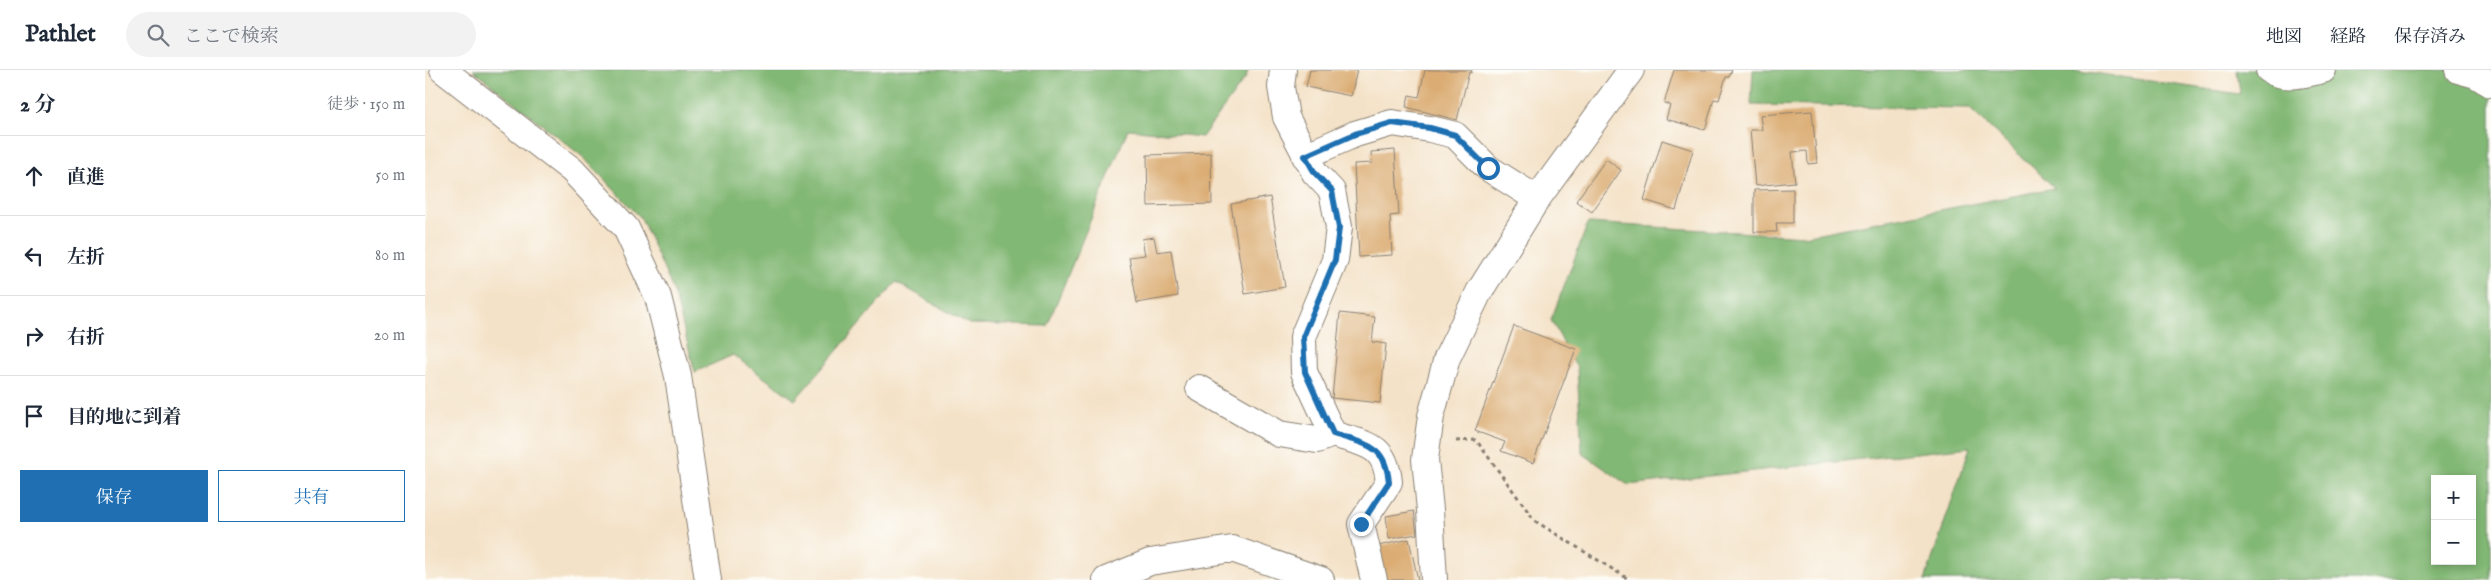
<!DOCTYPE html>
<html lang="ja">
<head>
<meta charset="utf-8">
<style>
	body { margin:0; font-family:"IM FELL English","Noto Serif JP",serif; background:#f2f2f3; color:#1f2937 }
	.controls { position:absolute; right:15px; bottom:15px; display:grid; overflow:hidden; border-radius:0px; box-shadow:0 2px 8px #0003 }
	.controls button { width:45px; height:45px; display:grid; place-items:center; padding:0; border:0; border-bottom:1px solid #e0e1e3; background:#fff; color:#1f2937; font:25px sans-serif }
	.stop { position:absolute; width:15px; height:15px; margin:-11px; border:4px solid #1f6fb2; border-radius:50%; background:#fff }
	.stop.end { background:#1f6fb2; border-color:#fff; box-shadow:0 1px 5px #0008 }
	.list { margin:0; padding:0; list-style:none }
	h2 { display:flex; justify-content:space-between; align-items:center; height:65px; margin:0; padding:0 20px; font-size:21px }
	h2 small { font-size:16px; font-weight:400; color:#747a83 }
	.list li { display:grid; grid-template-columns:32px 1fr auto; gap:15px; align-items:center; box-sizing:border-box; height:80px; padding:0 20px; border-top:1px solid #e0e1e3 }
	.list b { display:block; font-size:19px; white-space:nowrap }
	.list em { font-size:16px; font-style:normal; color:#747a83 }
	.actions { display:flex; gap:10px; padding:15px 20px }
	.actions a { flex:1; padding:11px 0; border:1px solid #1f6fb2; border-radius:0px; text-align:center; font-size:18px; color:#1f6fb2 }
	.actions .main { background:#1f6fb2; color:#fff }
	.icon { flex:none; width:28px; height:28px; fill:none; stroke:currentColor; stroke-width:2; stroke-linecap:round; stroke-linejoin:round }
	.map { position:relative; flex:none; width:2066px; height:510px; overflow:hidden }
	header { display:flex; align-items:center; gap:30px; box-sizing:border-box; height:70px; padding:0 25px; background:#fff; border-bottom:1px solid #e0e1e3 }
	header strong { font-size:24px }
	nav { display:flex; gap:28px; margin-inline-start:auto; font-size:18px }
	.search { width:350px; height:45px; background:#f2f2f3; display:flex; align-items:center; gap:12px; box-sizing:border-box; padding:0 18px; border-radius:28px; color:#747a83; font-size:19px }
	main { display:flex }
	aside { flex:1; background:#fff }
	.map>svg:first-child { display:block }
	.forest { fill:#82b875; stroke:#4f6a48; fill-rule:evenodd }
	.building { fill:#dbad74 }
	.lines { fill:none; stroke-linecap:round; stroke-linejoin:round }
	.street-casing { stroke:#887f72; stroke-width:28 }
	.path { stroke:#887f72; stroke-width:3; stroke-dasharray:4 4; stroke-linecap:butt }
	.street { stroke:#fff; stroke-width:26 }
	.route { stroke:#1f6fb2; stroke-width:6 }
</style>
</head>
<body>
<header>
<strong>Pathlet</strong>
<div class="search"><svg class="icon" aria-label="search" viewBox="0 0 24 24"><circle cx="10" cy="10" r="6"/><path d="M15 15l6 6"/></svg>ここで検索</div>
<nav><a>地図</a><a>経路</a><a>保存済み</a></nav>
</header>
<main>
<aside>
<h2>2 分<small>徒歩 · 150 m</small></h2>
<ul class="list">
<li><svg class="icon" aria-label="ahead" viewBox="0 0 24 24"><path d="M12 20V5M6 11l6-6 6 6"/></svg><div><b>直進</b></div><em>50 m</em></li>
<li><svg class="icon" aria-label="left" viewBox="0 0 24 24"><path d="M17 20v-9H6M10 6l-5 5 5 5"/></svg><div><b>左折</b></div><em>80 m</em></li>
<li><svg class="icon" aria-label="right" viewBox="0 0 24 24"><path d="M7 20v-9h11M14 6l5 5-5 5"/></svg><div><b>右折</b></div><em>20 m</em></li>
<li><svg class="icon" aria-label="arrive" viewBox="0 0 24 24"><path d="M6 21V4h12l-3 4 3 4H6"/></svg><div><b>目的地に到着</b></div></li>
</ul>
<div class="actions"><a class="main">保存</a><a>共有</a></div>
</aside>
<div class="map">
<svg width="2066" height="510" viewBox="0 0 2066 510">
	<rect width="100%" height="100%" fill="#fdfcf7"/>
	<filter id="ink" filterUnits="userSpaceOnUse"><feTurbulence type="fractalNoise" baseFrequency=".02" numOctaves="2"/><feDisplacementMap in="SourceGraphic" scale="10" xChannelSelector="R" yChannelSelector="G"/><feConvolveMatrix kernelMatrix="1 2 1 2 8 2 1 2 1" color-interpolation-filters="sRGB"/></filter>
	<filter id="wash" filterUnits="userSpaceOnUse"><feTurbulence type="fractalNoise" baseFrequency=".0096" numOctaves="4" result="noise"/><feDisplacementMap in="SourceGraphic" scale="20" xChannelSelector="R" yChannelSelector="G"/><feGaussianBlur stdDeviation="1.12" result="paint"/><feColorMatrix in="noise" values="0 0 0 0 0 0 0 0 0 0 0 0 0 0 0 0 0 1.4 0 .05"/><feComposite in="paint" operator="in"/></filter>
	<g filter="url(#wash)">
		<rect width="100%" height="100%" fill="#f4e2c8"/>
		<!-- forest -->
		<path class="forest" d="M48,0H823L821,7L777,67L703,59L622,256L544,254L471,212L370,330L308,285L270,302L249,222L216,148L158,87Z
			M1328,0H1648L1815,24L1812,0H2066V510H1500L1545,377L1203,415L1157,383L1152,298L1126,250L1163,153L1379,166L1630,118L1544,38L1326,35ZM2010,409H2047V491H2010Z"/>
		<g id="blocks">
			<!-- building -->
			<path class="building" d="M885,0H932L926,26L881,17Z
				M1000,0H1047L1046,3L1044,2L1032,50L981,37L984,25L994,27Z
				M1249,0H1307L1304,7H1301L1294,30L1289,29L1280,60L1241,49L1245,35L1239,33Z
				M1387,41L1392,93L1383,94L1382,81L1367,82L1370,112L1330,116L1325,60H1337L1335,45Z
				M1237,70L1268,80L1251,140L1219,130Z
				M970,80L974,145L965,146L967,185L934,187L929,94L947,93L946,82Z
				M786,83L787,134L723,136L722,85Z
				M1181,89L1196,100L1167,142L1151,131Z
				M1368,119V153H1351L1352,162H1329V120Z
				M845,127L860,217L820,224L806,134Z
				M729,167L732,182L746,180L753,226L712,233L704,187L720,185L717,169Z
				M915,243L950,247L947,272L961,274L955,333L907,328Z
				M1089,256L1151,279L1108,393L1076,381L1080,372L1050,361Z
				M989,441L992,464L964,469L961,446Z
				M984,469L993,510H960L953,476Z"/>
		</g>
	</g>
	<g filter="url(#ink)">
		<use href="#blocks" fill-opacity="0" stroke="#887f72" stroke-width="1"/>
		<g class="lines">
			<defs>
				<path id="street" d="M18,0L147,100L201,158L233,227L253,306L283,510
					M858,0L856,17L861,47L890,103L907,121L914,157L910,190L878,267L879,302L908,364
					M1844,0C1857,10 1883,4 1898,0
					M2033,0L2051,5L2066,14
					M880,86L930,64L967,53L1005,59L1030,65L1063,98L1112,129
					M774,318L854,364L892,370L908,364C941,375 960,373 964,412L936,454L949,510
					M681,510L725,492L807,479L896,510
					M1009,510L1005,440L1000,389L1006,346L1022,288L1054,222L1112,129L1206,0"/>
			</defs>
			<!-- street casing -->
			<use href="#street" class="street-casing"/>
			<!-- path -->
			<path class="path" d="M1031,371L1051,370L1110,451L1205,510"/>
			<!-- street -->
			<use href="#street" class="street"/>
		</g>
	</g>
	<g class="lines" filter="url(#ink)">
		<!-- route -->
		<path class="route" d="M936,454L964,412C960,373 941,375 908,364L880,302L878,267L910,190L914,158L907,121L890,103L880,86L930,64L967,53L1005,58L1030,65L1063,98"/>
	</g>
</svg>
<div class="controls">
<button>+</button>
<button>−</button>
</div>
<div class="stop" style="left:1063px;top:98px"></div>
<div class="stop end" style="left:936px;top:454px"></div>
</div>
</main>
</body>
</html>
